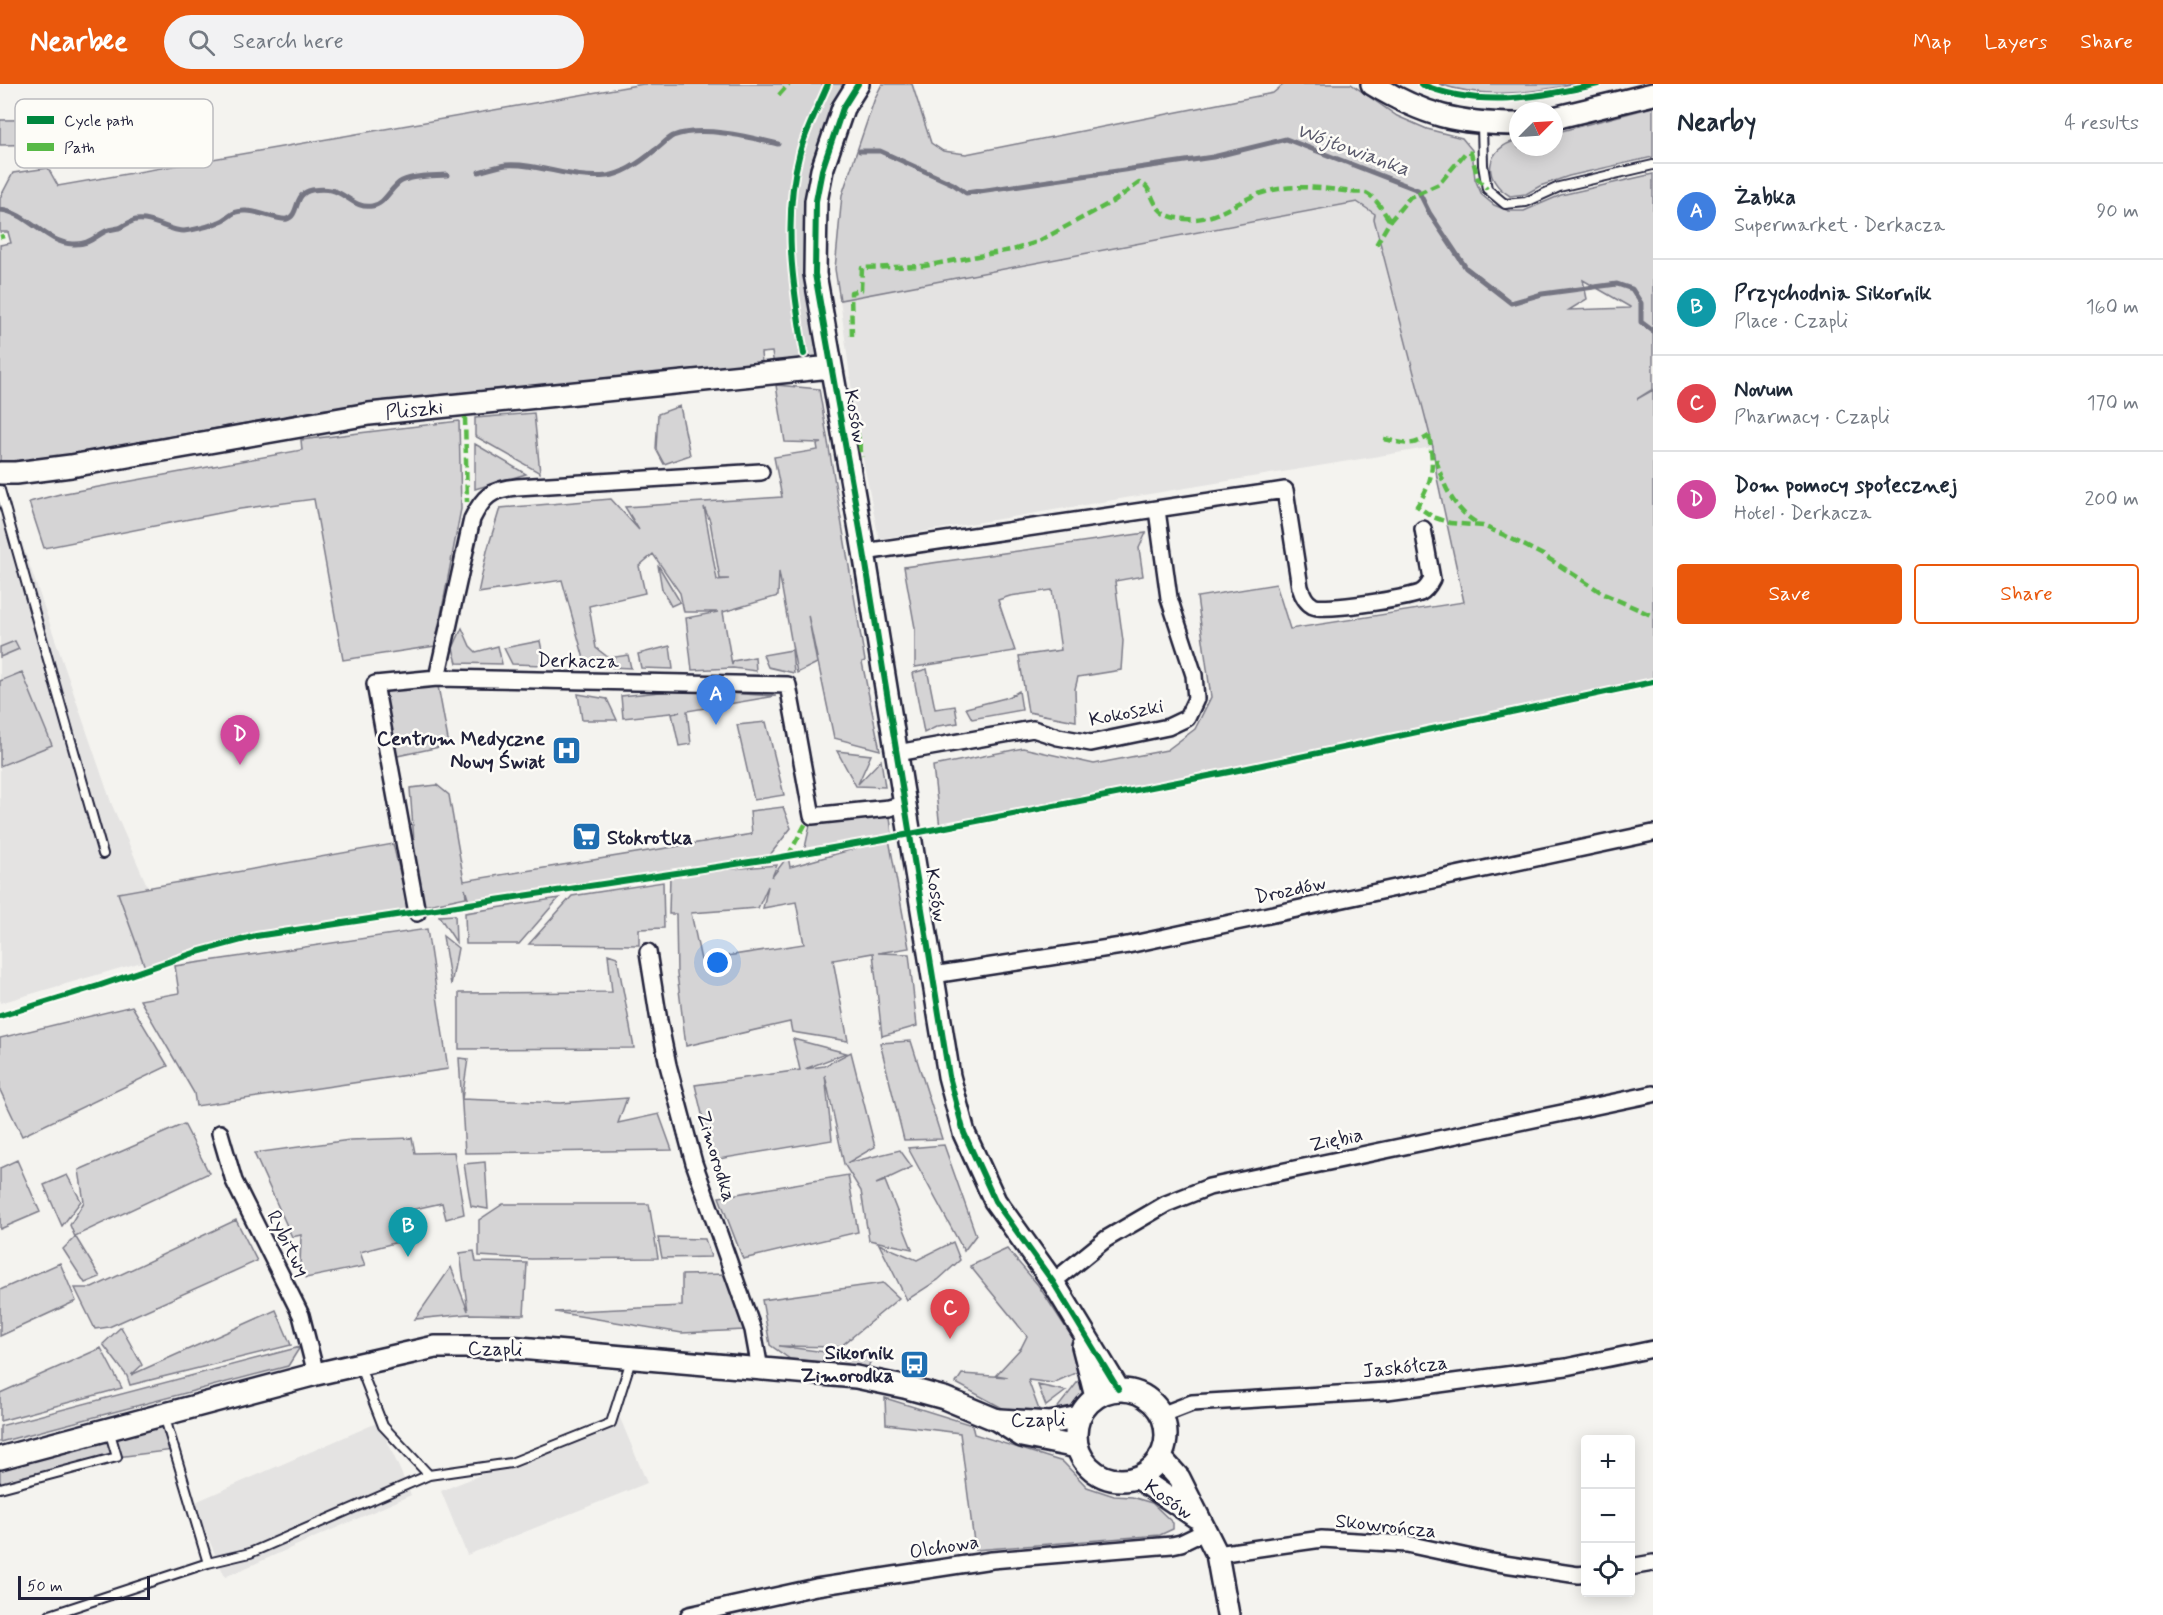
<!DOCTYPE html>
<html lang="en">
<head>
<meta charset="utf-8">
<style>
	body { margin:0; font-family:Mynerve,sans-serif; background:#f2f2f3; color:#1f2937 }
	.controls { position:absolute; right:18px; bottom:18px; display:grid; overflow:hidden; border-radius:6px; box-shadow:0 3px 15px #0003 }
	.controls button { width:54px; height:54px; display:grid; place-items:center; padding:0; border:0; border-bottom:2px solid #e0e1e3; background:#fff; color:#1f2937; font:30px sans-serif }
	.compass { position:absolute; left:1509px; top:18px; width:54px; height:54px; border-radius:50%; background:#fff; box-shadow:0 3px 15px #0003; rotate:66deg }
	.scale { position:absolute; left:18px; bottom:15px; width:132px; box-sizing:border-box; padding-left:6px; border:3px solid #22223b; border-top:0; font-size:16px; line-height:21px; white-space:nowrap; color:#22223b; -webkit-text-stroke:4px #fdfcf7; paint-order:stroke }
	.you { position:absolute; left:718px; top:879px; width:21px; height:21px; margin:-15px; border:4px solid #fff; border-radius:50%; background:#1a73e8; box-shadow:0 0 0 9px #1a73e833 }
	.badge { display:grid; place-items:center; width:39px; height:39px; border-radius:50%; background:#ea580c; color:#fff; font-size:20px; font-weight:700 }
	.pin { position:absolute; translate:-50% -50px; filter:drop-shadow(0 2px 3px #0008) }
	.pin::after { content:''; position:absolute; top:32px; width:21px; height:18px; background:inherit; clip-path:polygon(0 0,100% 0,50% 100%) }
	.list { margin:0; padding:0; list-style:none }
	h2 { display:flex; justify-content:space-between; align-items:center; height:78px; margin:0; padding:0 24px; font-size:26px }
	h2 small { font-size:20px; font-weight:400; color:#747a83 }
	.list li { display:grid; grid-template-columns:39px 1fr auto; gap:18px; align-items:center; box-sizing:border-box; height:96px; padding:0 24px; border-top:2px solid #e0e1e3 }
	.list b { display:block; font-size:22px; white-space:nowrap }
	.list p { margin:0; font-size:20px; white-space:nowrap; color:#747a83 }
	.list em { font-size:20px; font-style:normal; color:#747a83 }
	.actions { display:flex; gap:12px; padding:18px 24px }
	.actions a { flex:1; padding:14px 0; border:2px solid #ea580c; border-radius:6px; text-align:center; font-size:21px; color:#ea580c }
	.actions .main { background:#ea580c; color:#fff }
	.icon { flex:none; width:33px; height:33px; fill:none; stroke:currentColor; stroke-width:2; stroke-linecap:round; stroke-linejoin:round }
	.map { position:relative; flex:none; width:1653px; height:1531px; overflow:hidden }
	header { display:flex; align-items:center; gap:36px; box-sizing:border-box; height:84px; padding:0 30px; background:#ea580c; color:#fff }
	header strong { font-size:28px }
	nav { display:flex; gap:33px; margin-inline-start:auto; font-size:21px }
	.search { width:420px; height:54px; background:#f2f2f3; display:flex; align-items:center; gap:15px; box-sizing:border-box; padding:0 21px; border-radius:33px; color:#747a83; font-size:22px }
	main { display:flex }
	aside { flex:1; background:#fff }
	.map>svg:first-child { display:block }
	.built { fill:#e4e3e2 }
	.green { fill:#d5d4d5; stroke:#7c7b88; stroke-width:1.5; fill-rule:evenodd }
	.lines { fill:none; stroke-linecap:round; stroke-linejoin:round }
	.stream { stroke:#757582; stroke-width:5 }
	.lane-casing { stroke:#22223b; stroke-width:12 }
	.street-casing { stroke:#22223b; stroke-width:20 }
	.secondary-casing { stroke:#22223b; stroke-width:26 }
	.lane { stroke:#fdfcf7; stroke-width:8 }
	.street { stroke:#fdfcf7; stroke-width:15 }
	.secondary { stroke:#fdfcf7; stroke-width:21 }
	.quiet { stroke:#58b947; stroke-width:4.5; stroke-dasharray:9 4.5; stroke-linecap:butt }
	.cycleway-casing { stroke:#fdfcf7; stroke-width:10 }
	.cycleway { stroke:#00873e; stroke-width:6 }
	.labels { text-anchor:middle; stroke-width:5; stroke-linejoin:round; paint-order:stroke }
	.street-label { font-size:20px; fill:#22223b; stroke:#fdfcf7 }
	.poi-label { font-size:20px; font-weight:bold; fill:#22223b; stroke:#fdfcf7; text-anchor:end }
	.water-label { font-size:21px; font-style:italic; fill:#59596b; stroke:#fdfcf7 }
	.key { fill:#fdfcf7; stroke:#bbbbbf; stroke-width:1.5 }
	.key-label { font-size:16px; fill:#22223b }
</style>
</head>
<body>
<header>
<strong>Nearbee</strong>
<div class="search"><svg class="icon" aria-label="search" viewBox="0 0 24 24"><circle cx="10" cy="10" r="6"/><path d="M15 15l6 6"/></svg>Search here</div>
<nav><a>Map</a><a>Layers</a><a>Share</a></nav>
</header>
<main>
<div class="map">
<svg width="1653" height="1531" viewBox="0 0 1653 1531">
	<rect width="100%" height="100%" fill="#f4f3ef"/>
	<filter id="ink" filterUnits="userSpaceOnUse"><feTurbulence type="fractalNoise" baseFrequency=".0167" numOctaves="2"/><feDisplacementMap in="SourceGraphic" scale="12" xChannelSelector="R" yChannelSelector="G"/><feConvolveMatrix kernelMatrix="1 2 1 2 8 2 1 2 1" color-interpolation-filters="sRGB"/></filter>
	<g filter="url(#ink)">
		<!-- built -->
		<path class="built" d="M1358,118L1376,130L1374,135L1390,201L1433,363L879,455L857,346L840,216Z
			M0,421H9L112,721L176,868L0,919Z
			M620,1334L647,1399L467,1471L441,1407Z
			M379,1338L411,1411L225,1493L193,1419Z"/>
		<!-- green -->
		<path class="green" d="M643,0H858L816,117L831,283L775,289L772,268L761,269L762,279L419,313L320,326L33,377L0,378V161L11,159L8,148H0V114L13,89L48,84L58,102Z
			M882,0H912L931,59L943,67L966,70L1273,9L1284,0H1351L1397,32L1427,45L1462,54L1472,66L1475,95L1482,111L1494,121L1509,127H1524L1561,111L1653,90V305L1637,315L1653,306V598L1229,688L940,744L933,682L1023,664L1094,680L1167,666L1195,645L1211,613L1197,513L1276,500L1290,545L1464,518L1437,394L1433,363L1374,135L1375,130L1357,118L840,216L835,185L842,111L875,14ZM1583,196L1630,223V224L1569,226L1587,215Z
			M1439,0H1575C1530,9 1483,15 1439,0Z
			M1653,23V73L1569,92L1540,102L1526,110L1510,112C1481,95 1485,64 1518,56V63H1554V49Z
			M115,35L124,38L129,47L126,55L119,59L0,61V36Z
			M776,301L819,305L865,577L862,578L880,666L834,654L808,531L817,579L797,589L779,488L778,512L723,528L732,581L733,577L755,573L756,587L733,584L692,586L686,534L718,528H684L680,509L653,470L639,482L645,509L589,522L596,564L609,574L628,571L631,584L588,582L592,578L586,582L562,496L478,509L487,467L500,424L611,415L639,446L625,423L782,413L774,373L818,366L817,360L822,359L785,358ZM704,423L710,437L720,495H729L717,496Z
			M680,322L690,371L664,380L656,365L658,330Z
			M534,329L540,389L475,352V334Z
			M459,337L461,425L435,562L343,576L314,415L240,425L44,464L29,418L60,410L302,366L301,356Z
			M475,360L526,390L475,405Z
			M1146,449L1139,464L1143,492L1115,497L1123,557L1121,586L1078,593L1075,605L1076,637L1028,628L1019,572L1061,566L1052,506L1010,512L998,516L1015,567L915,583V544L904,483Z
			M658,481L680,518L671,522L662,505Z
			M462,544L470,562L476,568L498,562L502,580L457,579L453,564Z
			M15,557L19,565L0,573V563Z
			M540,557L545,581L512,580L504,564Z
			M670,562L673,585L641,584L638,570Z
			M792,566L794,589L768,583L763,571Z
			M927,585L935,625L955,622L958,639L938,642L924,649L913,589Z
			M22,588L52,661L0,682V597Z
			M383,599L438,602L449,661L388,674Z
			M680,606L776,612L687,627L691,660L679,662L672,630L680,628L623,634L621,612Z
			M1019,607L1022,626L972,635L966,624L1009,613Z
			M578,610L607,615L617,636H582Z
			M766,638L784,711L754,716L737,641Z
			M837,667L871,671L858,700L881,676L885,703L856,702Z
			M437,701L449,711L464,797L752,750L750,727L783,723L791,744L766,776L687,789L777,781L772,793L788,772L790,783L889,755L909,864L878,869L909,870L917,942L882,952L873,869L833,876L848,957L792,948L790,938L686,962L677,890L676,830H669L670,791L470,821L465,805L466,813L419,823L410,704ZM768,802L763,824L796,818L804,860L701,876L691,829L758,824Z
			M889,724L892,751L804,768L812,732Z
			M393,760L410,830L254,853L219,861L146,886L118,809Z
			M663,798L664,844L639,845V861L529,860L572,812Z
			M559,814L519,860H466L465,829Z
			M455,831L456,858L439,832Z
			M427,845L448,985L196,1022L194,1009L140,916L179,909L175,882Z
			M443,852L458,864L451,901Z
			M608,870L617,873L634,964L459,965V909L612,908Z
			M132,922L168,982L22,1052L0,1006V954Z
			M793,955L846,969L805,985L824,982L851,968L875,1063L847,1079L900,1066L912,1083L876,1100L885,1097L912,1165L869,1156L861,1107L844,1080L825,991L832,1056L713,1076L695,1001L800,986Z
			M911,957L942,1055L904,1056L880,959Z
			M459,974L468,975L462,1015L560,1019L627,1014L618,1039L659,1030L672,1066L465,1069Z
			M184,1040L209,1089L75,1152L100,1193L85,1199L63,1165L75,1153L70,1141L84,1118L79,1086Z
			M412,1054L415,1069L454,1068L464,1130L446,1135L442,1119L401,1128L413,1154L360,1168L365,1182L306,1194L300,1183L301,1151L292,1153L254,1069L350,1056Z
			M944,1061L976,1151L964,1167L908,1064Z
			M17,1076L40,1128L0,1145V1084Z
			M485,1078L488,1125L471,1122L464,1080Z
			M67,1091L81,1117L62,1142L44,1101Z
			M848,1091L858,1148L743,1175L719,1113Z
			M503,1120H649L658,1174L531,1175L479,1172V1136Z
			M236,1136L257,1177L109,1243L95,1245L75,1204H92Z
			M658,1154L705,1155L711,1173L662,1174Z
			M953,1158L960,1176L938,1196L907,1216L879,1160L917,1176Z
			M1007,1165L1038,1201L1072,1253L1082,1286L1053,1299L1028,1296L1042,1334L1006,1326L956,1299L962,1290L1008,1293L996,1291L1021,1264L1027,1252L970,1182Z
			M474,1167L476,1178L527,1179L524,1231L468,1230L415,1235L451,1183L468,1227L460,1169Z
			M60,1179L76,1217L0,1252V1206Z
			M727,1190L744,1246L682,1249L555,1228L682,1222V1191Z
			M883,1199L899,1214L840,1263L779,1262L872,1274L868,1283L790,1275L770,1261L762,1216Z
			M276,1226L291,1261L130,1301L127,1292L103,1260L121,1243L142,1281L131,1291Z
			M300,1263L288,1282L0,1358V1342Z
			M101,1264L122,1304L0,1337V1309Z
			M1083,1291L1085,1305L1080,1319L1058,1332L1055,1327Z
			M1038,1301L1066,1307L1046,1322Z
			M885,1314L972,1341L974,1350L1063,1378L1087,1403L1114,1412L1132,1413L1152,1419L1173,1439V1445L1160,1451L975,1466L960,1349L886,1340Z
			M160,1339L174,1366L117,1373L0,1404V1373L109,1345Z"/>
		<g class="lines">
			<!-- stream -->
			<path class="stream" d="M860,67H880L953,100L966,109L1213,73L1286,55L1418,106L1430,130L1466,184L1511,219L1542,210L1617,200L1632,205L1641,219V238L1653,247
				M479,88C487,86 497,82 506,81C540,79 571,96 607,92C624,90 642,77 655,66C661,62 667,55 673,52C702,41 749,53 778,60
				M0,126C28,128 45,159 73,160C89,161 94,153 106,147C110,145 114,145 119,144C124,142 130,137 136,136C154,134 168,147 184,147C194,146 210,142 219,138C231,134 230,126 247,127C258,127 280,137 287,135C300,131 293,109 312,106C320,105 332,105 339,109C351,115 358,124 372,122C386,120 390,103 402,97C415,91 433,92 447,91"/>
			<defs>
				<path id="lane" d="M1482,41L1483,81L1487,105L1505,120L1526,118L1559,103L1653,81
					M0,406L103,770
					M360,1283L383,1342L429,1391
					M164,1331L208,1479
					M0,1404L117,1373L109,1346
					M50,1531L208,1479L250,1469L429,1391L511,1379L611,1339L631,1276"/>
				<path id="street" d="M864,468L1285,406L1300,503C1302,510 1305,518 1313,522C1324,528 1406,514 1420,509C1426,506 1429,501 1432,495L1423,445
					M437,594L472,435C483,413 491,405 517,403L761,388
					M897,669L1033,645L1058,653L1091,659L1168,643L1187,634L1196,615L1194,591L1169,514L1157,426
					M417,829L375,600L437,594L788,601L812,732L889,724L904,720
					M648,868L659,937L668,981L694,1079L753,1246L760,1285
					M933,891L1128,861L1653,749
					M220,1049L234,1097L301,1231L316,1290
					M1053,1198L1106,1155L1166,1120L1209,1103L1653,1010
					M1161,1331L1192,1319L1387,1307L1566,1283L1653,1265
					M1217,1470L1322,1455L1407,1460L1491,1478L1578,1491L1586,1490
					M1630,1483L1653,1479
					M689,1531L816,1503L992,1476L1172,1461L1181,1459L1206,1447"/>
				<path id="secondary" d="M858,0L843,24L822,86L816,117L815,190L864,468L949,992L964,1049L995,1117L1053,1198L1118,1305
					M1372,0C1423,31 1458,40 1518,40
					M1554,34L1653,10
					M0,389H16L71,382L369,330L831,283
					M1083,1262L1096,1313
					M1076 1351a45 45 0 1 1 90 0a45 45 0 1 1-90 0Z
					M1000,1336L1050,1339L1079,1333
					M1160,1373L1179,1394L1217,1470L1228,1531
					M0,1374L316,1290L435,1263H508L856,1293L904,1303L944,1314L997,1336L1022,1352L1077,1363
					M1137,1393L1196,1433"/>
			</defs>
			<!-- lane casing -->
			<use href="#lane" class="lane-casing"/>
			<!-- street casing -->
			<use href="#street" class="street-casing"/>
			<!-- secondary casing -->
			<use href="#secondary" class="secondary-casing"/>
			<!-- lane -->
			<use href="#lane" class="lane"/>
			<!-- street -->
			<use href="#street" class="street"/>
			<!-- secondary -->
			<use href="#secondary" class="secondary"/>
			<!-- quiet -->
			<path class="quiet" d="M779,11L789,0
				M0,153L4,152
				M1376,161L1390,137L1410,113L1439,100L1466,68L1471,69L1478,95L1487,105
				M852,252L851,208L861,206L862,184L924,182L1016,165L1037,158L1114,117L1139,99C1158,102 1145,133 1185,135C1220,137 1232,118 1262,109C1292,99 1322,104 1352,108C1356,109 1362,108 1366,109C1377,114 1383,128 1390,137
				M465,333L467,418
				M857,346L862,373
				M1429,352C1434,382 1434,396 1417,422L1433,433L1450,439L1483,442L1504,451L1543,471L1604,510L1653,532
				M1384,355C1404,359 1409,364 1429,352
				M1436,375C1443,401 1454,427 1479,440
				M788,772L806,739"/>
			<defs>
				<path id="cycleway" d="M858,0L843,24L822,86L816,117L815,190L864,468L949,992L964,1049L995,1117L1053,1198L1118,1305
					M1421,0C1477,25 1541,13 1598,0
					M804,270C793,203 782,135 800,68C806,45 819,22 828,0
					M0,932L98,902L197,868L256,852L776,774L884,755L1229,688L1653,598"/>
			</defs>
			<!-- cycleway casing -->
			<use href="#cycleway" class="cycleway-casing"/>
			<!-- cycleway -->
			<use href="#cycleway" class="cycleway"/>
		</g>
	</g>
	<!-- icons -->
	<defs>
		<symbol id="hospital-square" viewBox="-11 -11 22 22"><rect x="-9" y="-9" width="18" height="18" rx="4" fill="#1f6fb2" stroke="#fdfcf7"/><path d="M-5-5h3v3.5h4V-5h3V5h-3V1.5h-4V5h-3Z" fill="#fff"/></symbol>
		<symbol id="supermarket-square" viewBox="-11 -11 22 22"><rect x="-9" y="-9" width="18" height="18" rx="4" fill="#1f6fb2" stroke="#fdfcf7"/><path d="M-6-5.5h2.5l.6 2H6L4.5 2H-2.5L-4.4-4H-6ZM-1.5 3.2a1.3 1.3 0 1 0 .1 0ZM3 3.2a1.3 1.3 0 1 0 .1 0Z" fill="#fff"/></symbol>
		<symbol id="bus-square" viewBox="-11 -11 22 22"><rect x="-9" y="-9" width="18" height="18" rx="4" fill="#1f6fb2" stroke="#fdfcf7"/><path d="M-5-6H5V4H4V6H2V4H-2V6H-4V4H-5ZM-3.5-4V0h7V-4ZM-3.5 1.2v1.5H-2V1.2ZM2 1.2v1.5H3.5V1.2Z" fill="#fff"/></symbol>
	</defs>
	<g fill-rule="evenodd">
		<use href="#hospital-square" x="550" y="650" width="33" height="33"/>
		<use href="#supermarket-square" x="570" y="736" width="33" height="33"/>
		<use href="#bus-square" x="898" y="1264" width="33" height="33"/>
	</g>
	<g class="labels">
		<!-- street labels -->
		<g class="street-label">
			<text transform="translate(414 325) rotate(-6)" y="7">Pliszki</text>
			<text transform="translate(856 332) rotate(80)" y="7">Kosów</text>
			<text transform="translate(578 576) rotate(1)" y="7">Derkacza</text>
			<text transform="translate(1126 628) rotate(-11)" y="7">Kokoszki</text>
			<text transform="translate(1290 805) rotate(-12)" y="7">Drozdów</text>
			<text transform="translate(937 811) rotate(81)" y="7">Kosów</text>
			<text transform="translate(1336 1055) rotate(-12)" y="7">Ziębia</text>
			<text transform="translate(717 1072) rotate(73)" y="7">Zimorodka</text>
			<text transform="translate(289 1159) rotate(63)" y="7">Rybitwy</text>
			<text transform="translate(495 1264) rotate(1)" y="7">Czapli</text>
			<text transform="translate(1405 1282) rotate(-6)" y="7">Jaskółcza</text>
			<text transform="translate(1038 1335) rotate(-1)" y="7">Czapli</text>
			<text transform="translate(1169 1415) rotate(35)" y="7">Kosów</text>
			<text transform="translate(1386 1441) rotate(6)" y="7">Skowrończa</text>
			<text transform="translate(944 1462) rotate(-9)" y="7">Olchowa</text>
		</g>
		<!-- poi labels -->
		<g class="poi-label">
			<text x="545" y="661">Centrum Medyczne<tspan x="545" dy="23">Nowy Świat</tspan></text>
			<text x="607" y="760" text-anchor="start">Stokrotka</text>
			<text x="894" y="1275">Sikornik<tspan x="894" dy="23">Zimorodka</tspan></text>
		</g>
		<!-- water labels -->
		<g class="water-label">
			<text transform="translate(1353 65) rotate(20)" y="7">Wójtowianka</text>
		</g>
	</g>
	<!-- legend -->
	<rect x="15" y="15" width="198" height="69" rx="9" class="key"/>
	<rect x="27" y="32" width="27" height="8" fill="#00873e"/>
	<rect x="27" y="59" width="27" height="8" fill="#58b947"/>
	<g class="key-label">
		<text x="64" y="42">Cycle path</text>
		<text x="64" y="69">Path</text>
	</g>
</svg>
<div class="controls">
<button>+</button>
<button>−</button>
<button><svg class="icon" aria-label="locate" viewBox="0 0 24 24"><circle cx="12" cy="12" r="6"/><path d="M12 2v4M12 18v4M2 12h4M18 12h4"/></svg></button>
</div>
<svg class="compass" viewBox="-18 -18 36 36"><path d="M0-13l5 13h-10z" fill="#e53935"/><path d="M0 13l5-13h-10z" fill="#747a83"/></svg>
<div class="scale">50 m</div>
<div class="you"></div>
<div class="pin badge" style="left:716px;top:641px;background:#3f7fe0">A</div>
<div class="pin badge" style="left:408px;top:1173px;background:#0f9aa8">B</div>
<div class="pin badge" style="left:950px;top:1255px;background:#e0444e">C</div>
<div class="pin badge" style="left:240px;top:681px;background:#d1479c">D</div>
</div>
<aside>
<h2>Nearby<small>4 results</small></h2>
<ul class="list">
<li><span class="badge" style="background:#3f7fe0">A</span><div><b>Żabka</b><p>Supermarket · Derkacza</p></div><em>90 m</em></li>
<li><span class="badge" style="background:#0f9aa8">B</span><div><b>Przychodnia Sikornik</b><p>Place · Czapli</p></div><em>160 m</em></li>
<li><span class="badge" style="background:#e0444e">C</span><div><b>Novum</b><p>Pharmacy · Czapli</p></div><em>170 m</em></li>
<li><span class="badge" style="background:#d1479c">D</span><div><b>Dom pomocy społecznej</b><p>Hotel · Derkacza</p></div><em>200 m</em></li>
</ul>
<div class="actions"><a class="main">Save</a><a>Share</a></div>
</aside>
</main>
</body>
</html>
